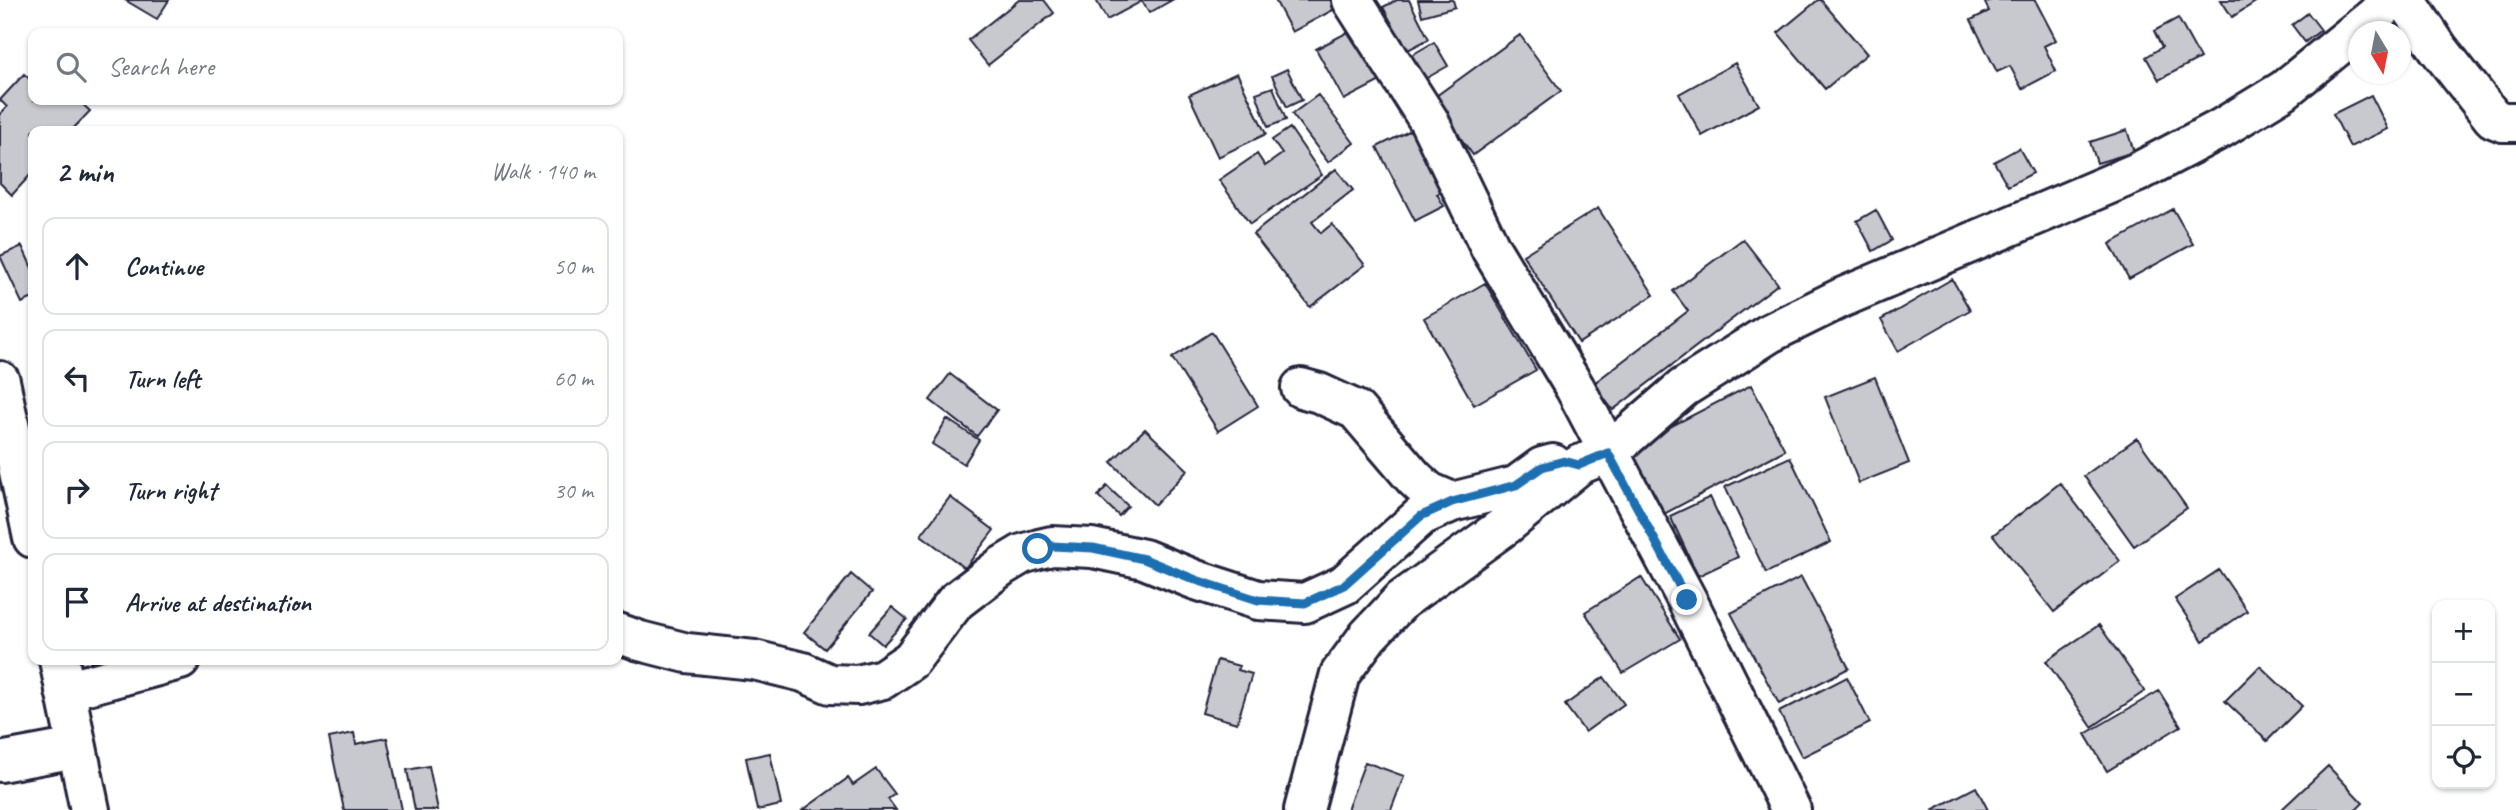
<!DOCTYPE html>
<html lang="en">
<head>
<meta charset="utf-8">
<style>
	body { margin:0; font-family:Caveat,sans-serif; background:#f2f2f3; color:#1f2937 }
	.controls { position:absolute; right:21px; bottom:21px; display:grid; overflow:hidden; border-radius:14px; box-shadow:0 2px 5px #0004 }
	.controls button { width:63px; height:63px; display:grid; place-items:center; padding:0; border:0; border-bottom:2px solid #e0e1e3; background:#fff; color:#1f2937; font:35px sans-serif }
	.compass { position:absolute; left:2348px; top:21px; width:63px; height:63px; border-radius:50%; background:#fff; box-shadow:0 2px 5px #0004; rotate:170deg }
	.stop { position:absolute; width:21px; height:21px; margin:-16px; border:5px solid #1f6fb2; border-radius:50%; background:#fff }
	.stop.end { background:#1f6fb2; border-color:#fff; box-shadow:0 2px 7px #0008 }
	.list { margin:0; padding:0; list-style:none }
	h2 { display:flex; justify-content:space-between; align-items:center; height:91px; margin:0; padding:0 28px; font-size:30px }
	h2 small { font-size:23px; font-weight:400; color:#747a83 }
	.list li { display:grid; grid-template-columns:46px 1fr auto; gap:21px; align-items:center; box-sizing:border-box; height:98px; margin:0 14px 14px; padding:0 14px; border:2px solid #e0e1e3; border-radius:14px }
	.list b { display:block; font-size:26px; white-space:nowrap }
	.list em { font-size:23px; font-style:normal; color:#747a83 }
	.icon { flex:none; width:38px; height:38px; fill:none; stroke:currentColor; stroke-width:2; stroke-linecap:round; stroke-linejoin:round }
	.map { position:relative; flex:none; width:2516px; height:810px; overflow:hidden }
	.search { position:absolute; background:#fff; box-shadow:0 2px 5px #0004; left:28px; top:28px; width:595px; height:77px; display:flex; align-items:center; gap:18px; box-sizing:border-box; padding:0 24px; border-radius:14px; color:#747a83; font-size:26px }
	.panel { position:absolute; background:#fff; box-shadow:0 2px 5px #0004; left:28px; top:126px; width:595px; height:539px; border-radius:14px }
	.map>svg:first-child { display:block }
	.building { fill:#c8c8cf; stroke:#22223b; stroke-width:2 }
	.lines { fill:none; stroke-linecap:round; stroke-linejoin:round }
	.minor-casing { stroke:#22223b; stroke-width:44 }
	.minor { stroke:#fff; stroke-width:38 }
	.route { stroke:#1f6fb2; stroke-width:9 }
</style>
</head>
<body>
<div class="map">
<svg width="2516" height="810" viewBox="0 0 2516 810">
	<rect width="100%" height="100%" fill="#fff"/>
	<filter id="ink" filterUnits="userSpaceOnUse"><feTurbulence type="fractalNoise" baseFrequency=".0143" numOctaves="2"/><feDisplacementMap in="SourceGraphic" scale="14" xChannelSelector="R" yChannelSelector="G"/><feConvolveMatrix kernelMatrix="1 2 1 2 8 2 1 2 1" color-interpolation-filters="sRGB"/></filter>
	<g filter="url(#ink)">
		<!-- building -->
		<path class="building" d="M125,0H169L157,19Z
			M1019,0H1044L1054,13L988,65L968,40Z
			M1096,0H1172L1149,13L1142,1L1107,20Z
			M1275,0H1347L1348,2L1292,32Z
			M1397,0H1409L1429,39L1406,51L1383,7Z
			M1418,0H1453L1455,7L1422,16Z
			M1818,0H1821L1867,54L1825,89L1778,33Z
			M1991,0H2035L2056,40L2044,46L2056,71L2022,89L2010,66L1997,72L1971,20L1989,11L1985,3Z
			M2221,0H2256L2257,1L2232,17Z
			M2308,13L2321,30L2305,42L2292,25Z
			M2178,18L2200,58L2159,80L2146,57L2162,47L2154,31Z
			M1363,24L1390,76L1344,100L1316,49Z
			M1520,35L1561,91L1473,155L1432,99Z
			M1434,42L1448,66L1425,79L1410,56Z
			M1735,63L1759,105L1702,136L1679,94Z
			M1287,69L1302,100L1287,107L1272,76Z
			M1237,73L1266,134L1218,157L1189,95Z
			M24,74L33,82V100H78L90,111L71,131H33V172L12,195L0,183V114L7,107L0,100Z
			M1273,87L1286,120L1268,127L1256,93Z
			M1318,95L1354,143L1328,162L1292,114Z
			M2371,95L2388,129L2350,147L2333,114Z
			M1423,124L1455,185L1437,194L1444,206L1415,221L1377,147Z
			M1290,128L1322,175L1250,224L1219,180L1257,154L1265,166L1282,154L1272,140Z
			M2127,130L2134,152L2097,163L2090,142Z
			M2019,148L2033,173L2008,186L1994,162Z
			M1336,169L1353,190L1312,222L1321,233L1332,224L1365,265L1310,307L1253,234Z
			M1598,208L1654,295L1579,343L1523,255Z
			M2173,209L2193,244L2129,279L2110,244Z
			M1876,210L1892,240L1873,251L1857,221Z
			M1743,239L1778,284L1613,410L1593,384L1688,311L1673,291Z
			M22,246L33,270V298L22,303L0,256Z
			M1952,279L1970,310L1898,351L1881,320Z
			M1485,283L1536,370L1474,405L1424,318Z
			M1212,332L1258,406L1218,431L1172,358Z
			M950,374L997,410L977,436L930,400Z
			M1875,377L1909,463L1859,483L1825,397Z
			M1751,385L1785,450L1664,514L1629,448Z
			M947,419L979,440L964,464L932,444Z
			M1145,429L1188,470L1155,505L1111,462Z
			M2137,438L2187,508L2134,546L2084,476Z
			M1790,457L1831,542L1766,573L1725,487Z
			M2060,483L2120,561L2054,612L1993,535Z
			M1107,486L1128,506L1119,516L1098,496Z
			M950,497L994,530L965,568L921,535Z
			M1710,497L1738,557L1698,576L1670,516Z
			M2219,570L2247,611L2203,641L2175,599Z
			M851,574L872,592L825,649L804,632Z
			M1641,577L1680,639L1623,673L1585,612Z
			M1801,577L1849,668L1779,704L1731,613Z
			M892,607L907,619L883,645L869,633Z
			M2099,625L2145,691L2092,727L2046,661Z
			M1217,660L1239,666L1238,670L1252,674L1237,723L1202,713Z
			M2260,666L2302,706L2267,741L2225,701Z
			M1604,677L1624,704L1585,732L1565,705Z
			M1847,677L1870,723L1802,757L1779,712Z
			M2159,691L2181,726L2107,771L2085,734Z
			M354,733L356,744L387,738L402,810H344L329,738Z
			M770,753L781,805L757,810L746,758Z
			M1365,762L1404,776L1391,810H1347Z
			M429,766L438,810H415L407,770Z
			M2328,766L2363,803L2356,810H2281Z
			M876,769L895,794L888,799L896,810H803L848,778L853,785Z
			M1976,787L1988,810H1932Z"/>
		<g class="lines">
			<defs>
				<path id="minor" d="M1352,0L1429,121L1491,249L1575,388L1687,600L1791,810
					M2406,0L2438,48L2493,118L2503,122H2516
					M0,381L33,538
					M1301,388L1319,393L1356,410L1414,478L1429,492L1452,502
					M618,633L640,641L687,653L754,660L803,672L830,684L858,685L883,679L911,660L956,601L1002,566L1022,554L1039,549L1052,546L1092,548L1144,559L1196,580L1258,600L1305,603L1344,585L1421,516L1452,502L1516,486L1542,467L1553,464
					M59,660L90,810
					M65,691L180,660
					M0,762L76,748
					M1304,810L1340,674L1368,636L1402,600L1506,525L1579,465L1608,453L1683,388L1770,333L1841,298L2138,172L2220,129L2284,90L2375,16L2390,0"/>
			</defs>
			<!-- minor casing -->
			<use href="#minor" class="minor-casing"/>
			<!-- minor -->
			<use href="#minor" class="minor"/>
		</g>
	</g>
	<g class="lines" filter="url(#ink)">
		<!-- route -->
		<path class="route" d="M1038,549L1052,546L1093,548L1144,559L1196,580L1258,600L1305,603L1344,585L1421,516L1452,502L1516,485L1542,467L1564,461L1579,465L1608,453L1687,600"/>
	</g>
</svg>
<div class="controls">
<button>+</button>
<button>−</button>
<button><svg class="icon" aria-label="locate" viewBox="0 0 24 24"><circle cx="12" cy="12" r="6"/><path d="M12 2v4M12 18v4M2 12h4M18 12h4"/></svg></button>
</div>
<svg class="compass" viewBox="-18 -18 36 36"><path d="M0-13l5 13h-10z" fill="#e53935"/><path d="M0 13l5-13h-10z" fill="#747a83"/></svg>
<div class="stop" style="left:1038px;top:549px"></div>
<div class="stop end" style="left:1687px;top:600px"></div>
<div class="search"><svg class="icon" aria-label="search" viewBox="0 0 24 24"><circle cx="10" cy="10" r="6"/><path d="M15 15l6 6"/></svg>Search here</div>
<section class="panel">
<h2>2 min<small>Walk · 140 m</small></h2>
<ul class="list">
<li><svg class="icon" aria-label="ahead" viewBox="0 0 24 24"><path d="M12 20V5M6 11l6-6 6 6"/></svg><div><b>Continue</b></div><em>50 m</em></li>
<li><svg class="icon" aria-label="left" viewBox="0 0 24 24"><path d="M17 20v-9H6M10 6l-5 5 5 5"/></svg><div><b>Turn left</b></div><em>60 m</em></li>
<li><svg class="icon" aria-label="right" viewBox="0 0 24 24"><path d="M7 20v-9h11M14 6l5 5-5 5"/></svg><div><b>Turn right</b></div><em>30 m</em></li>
<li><svg class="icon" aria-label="arrive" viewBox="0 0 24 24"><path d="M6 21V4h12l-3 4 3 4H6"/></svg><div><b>Arrive at destination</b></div></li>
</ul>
</section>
</div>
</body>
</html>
